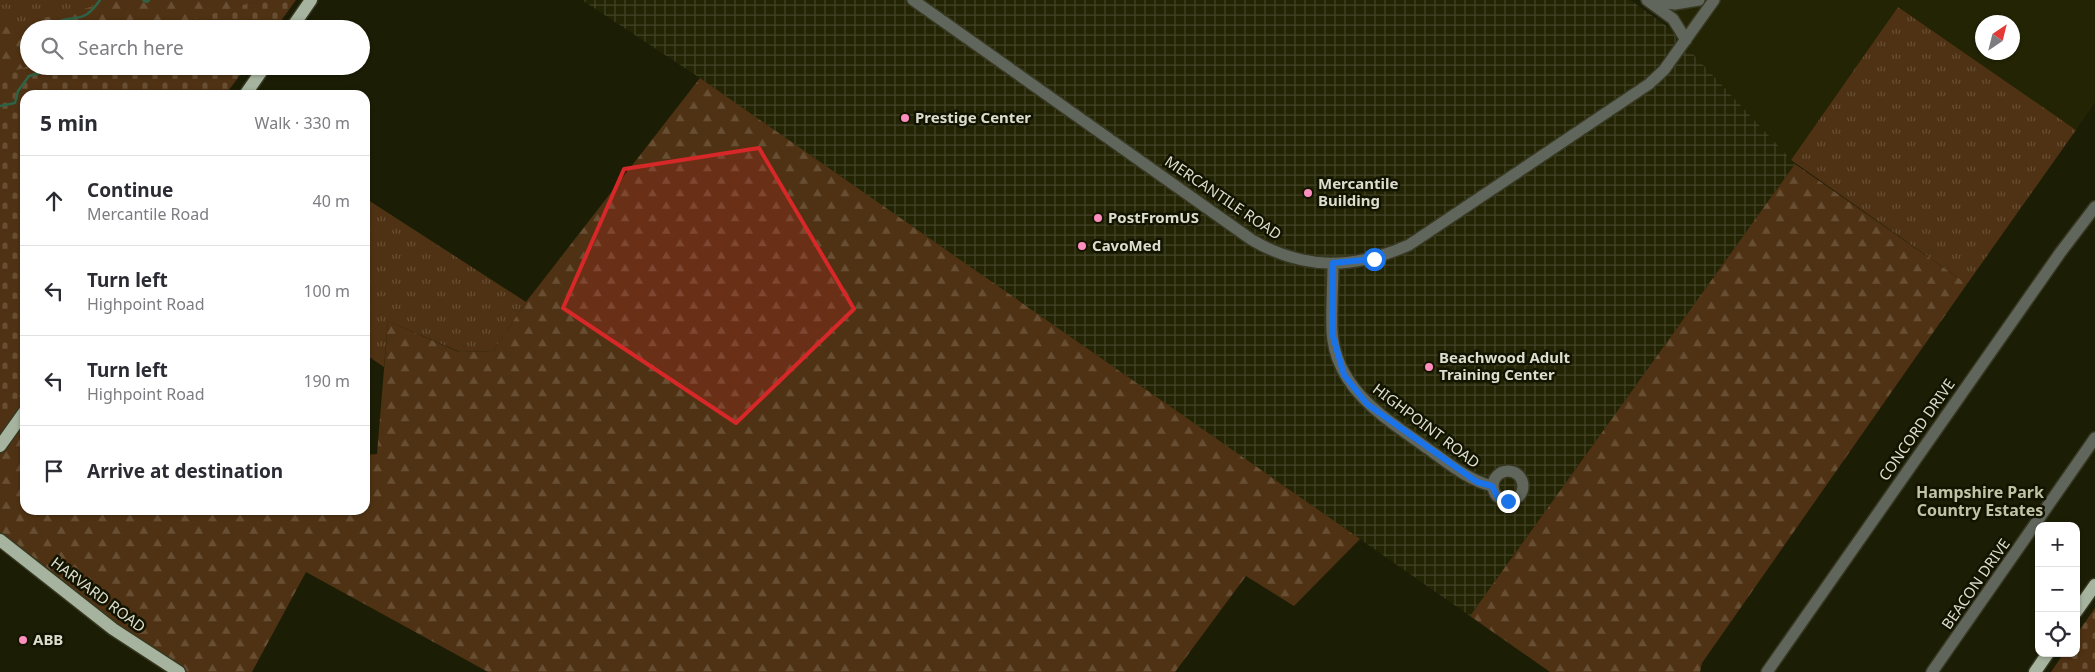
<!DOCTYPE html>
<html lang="en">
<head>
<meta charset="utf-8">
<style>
	body { margin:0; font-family:"Noto Sans",sans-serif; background:#f7f7f7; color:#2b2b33 }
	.controls { position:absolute; right:15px; bottom:15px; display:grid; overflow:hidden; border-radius:10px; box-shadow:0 1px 4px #0004 }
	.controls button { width:45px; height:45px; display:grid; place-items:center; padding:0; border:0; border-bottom:1px solid #e1e1e2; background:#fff; color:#2b2b33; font:25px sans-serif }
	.compass { position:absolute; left:1975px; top:15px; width:45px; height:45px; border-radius:50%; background:#fff; box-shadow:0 1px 4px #0004; rotate:35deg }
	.stop { position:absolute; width:15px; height:15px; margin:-11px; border:4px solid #1a73e8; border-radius:50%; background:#fff }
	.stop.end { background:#1a73e8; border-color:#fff; box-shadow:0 1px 5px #0008 }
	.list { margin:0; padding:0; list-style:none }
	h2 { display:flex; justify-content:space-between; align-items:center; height:65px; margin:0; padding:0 20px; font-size:21px }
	h2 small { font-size:16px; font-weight:400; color:#7c7c81 }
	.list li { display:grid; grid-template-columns:32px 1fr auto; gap:15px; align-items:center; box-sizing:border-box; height:90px; padding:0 20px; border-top:1px solid #e1e1e2 }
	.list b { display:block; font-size:19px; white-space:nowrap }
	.list p { margin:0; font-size:16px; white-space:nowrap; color:#7c7c81 }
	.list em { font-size:16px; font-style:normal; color:#7c7c81 }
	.icon { flex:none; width:28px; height:28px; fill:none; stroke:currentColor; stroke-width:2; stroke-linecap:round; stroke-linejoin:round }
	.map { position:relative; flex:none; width:2095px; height:672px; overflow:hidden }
	.search { position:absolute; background:#fff; box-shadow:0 1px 4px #0004; left:20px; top:20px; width:350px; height:55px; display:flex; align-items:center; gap:12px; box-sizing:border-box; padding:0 18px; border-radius:28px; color:#7c7c81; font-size:19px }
	.panel { position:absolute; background:#fff; box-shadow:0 1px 4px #0004; left:20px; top:90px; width:350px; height:425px; border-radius:15px }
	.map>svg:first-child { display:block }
	.built { fill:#232404; fill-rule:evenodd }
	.industrial { fill:url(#industrial-grid) }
	.grass { fill:url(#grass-tufts) }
	.forest { fill:url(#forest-firs) }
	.cemetery { fill:url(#cemetery-stones) }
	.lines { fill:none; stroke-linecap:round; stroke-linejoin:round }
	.stream { stroke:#2d6346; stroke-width:2.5 }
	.minor-casing { stroke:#373821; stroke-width:14 }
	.major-casing { stroke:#373821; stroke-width:15 }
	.minor { stroke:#60665c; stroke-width:11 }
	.major { stroke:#a6b39e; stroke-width:12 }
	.route { stroke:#1a73e8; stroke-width:6 }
	.marked { fill:#d62828; fill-opacity:0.2; stroke:#d62828; stroke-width:4; stroke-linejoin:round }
	.poi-dot { fill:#fe8ebe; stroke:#131400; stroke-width:2 }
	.labels { text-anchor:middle; stroke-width:5; stroke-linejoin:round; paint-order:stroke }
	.poi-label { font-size:15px; font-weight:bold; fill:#dcddcf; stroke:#131400; text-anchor:start }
	.street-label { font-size:15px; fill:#dcddcf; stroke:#131400 }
	.neighbourhood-label { font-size:16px; font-weight:bold; fill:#c1c3a6; stroke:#131400 }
</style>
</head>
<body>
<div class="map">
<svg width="2095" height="672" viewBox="0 0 2095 672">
	<defs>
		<pattern id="industrial-grid" width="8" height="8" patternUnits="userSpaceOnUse" patternTransform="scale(1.25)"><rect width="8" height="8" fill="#232404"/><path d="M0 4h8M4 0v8" fill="none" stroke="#424328"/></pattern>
		<pattern id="grass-tufts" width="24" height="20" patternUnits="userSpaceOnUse" patternTransform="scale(1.25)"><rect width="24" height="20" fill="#4f3213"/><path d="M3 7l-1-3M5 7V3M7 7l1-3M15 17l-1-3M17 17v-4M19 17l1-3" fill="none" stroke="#684f34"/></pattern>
		<pattern id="forest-firs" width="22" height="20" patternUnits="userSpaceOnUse" patternTransform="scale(1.25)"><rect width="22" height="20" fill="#4f3213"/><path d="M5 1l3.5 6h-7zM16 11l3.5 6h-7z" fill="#684f34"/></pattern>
		<pattern id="cemetery-stones" width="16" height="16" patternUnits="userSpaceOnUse" patternTransform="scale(1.25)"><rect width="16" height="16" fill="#4f3213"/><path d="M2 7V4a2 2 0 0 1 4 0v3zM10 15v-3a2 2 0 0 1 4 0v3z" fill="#684f34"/></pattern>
	</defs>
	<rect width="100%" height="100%" fill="#1c1d05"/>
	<!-- built -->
	<path class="built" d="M1646,0H2095V103L2076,130L1898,7L1791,160L1687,47L1686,40L1674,32ZM1982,22H2012V52H1982Z"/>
	<!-- industrial -->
	<path class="industrial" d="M582,0H1630L1668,27L1795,164L1470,616L700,78Z"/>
	<!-- grass -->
	<path class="grass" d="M0,0H261L161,29H29V66L0,75Z
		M1898,7L2076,130L1967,284L1791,160Z
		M365,198L526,302L493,351L460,352L388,321L384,367L365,354Z"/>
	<!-- forest -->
	<path class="forest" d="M121,0H242L236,29H29V66H101L25,95L0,159V28Z
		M700,78L1360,539L1294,606L1246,576L1175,672H488L306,572L252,672H179L0,540V276L25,287V510H365V455L377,454L388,321L459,352L493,351L526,302Z
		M1795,164L1967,284L1702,663L1700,672H1550L1470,616Z"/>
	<!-- cemetery -->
	<path class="cemetery" d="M260,0H296L275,29H160Z
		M30,66H247L225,95H25V387L0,424V75Z
		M2095,608V672H2051L2064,653H2076V635Z"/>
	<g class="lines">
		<!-- stream -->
		<path class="stream" d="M143,0L147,2L149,0
			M54,29L55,23C76,13 82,26 100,0
			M0,106L15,103L18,91L29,76L43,72L49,66"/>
		<defs>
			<path id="minor" d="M913,0L1252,240C1305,271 1355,269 1409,245L1649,84L1664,70L1714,0
				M1647,0L1673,19L1686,40
				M1653,1L1675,4L1699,0
				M1333,263C1333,286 1331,309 1332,332C1336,388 1382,416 1424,446C1446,461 1467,480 1492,486
				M1493 486a15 15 0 1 1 30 0a15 15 0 1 1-30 0Z
				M1767,672L2060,253L2095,207
				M1932,672L2095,438"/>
			<path id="major" d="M291,29L311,0
				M245,95L265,66
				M0,446L25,411
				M0,540L113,629L179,672
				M2076,612L2095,585
				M2035,672L2048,653"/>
		</defs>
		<!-- minor casing -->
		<use href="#minor" class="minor-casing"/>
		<!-- major casing -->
		<use href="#major" class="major-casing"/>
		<!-- minor -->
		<use href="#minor" class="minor"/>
		<!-- major -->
		<use href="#major" class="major"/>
	</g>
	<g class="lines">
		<!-- route -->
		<path class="route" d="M1374,259L1333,263L1332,333L1344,375L1367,404L1477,482L1492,486L1498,498L1508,501"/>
	</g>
	<!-- marked area -->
	<path class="marked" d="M759,148L854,309L736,423L563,308L624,169Z"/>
	<!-- markers -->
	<g class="poi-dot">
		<circle cx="905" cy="118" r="5"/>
		<circle cx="1308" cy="193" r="5"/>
		<circle cx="1098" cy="218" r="5"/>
		<circle cx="1082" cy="246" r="5"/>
		<circle cx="1429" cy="367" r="5"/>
		<circle cx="23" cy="640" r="5"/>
	</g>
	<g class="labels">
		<!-- poi labels -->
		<g class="poi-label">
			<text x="915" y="123">Prestige Center</text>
			<text x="1318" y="189">Mercantile<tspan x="1318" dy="17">Building</tspan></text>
			<text x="1108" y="223">PostFromUS</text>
			<text x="1092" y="251">CavoMed</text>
			<text x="1439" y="363">Beachwood Adult<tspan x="1439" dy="17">Training Center</tspan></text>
			<text x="33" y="645">ABB</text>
		</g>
		<!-- street labels -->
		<g class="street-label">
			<text transform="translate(1223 198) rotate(34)" y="5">MERCANTILE ROAD</text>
			<text transform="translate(1426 426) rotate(37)" y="5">HIGHPOINT ROAD</text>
			<text transform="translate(1917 430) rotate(-55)" y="5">CONCORD DRIVE</text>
			<text transform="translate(1976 584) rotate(-55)" y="5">BEACON DRIVE</text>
			<text transform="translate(98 595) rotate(37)" y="5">HARVARD ROAD</text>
		</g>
		<!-- neighbourhood labels -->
		<g class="neighbourhood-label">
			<text x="1980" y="498">Hampshire Park<tspan x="1980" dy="18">Country Estates</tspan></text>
		</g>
	</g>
</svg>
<div class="controls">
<button>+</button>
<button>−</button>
<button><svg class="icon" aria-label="locate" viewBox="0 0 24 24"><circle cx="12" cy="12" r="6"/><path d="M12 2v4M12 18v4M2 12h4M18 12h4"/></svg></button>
</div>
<svg class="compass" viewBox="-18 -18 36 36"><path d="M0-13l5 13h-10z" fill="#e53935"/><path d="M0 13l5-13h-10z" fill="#7c7c81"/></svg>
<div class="stop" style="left:1374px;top:259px"></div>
<div class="stop end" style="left:1508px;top:501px"></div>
<div class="search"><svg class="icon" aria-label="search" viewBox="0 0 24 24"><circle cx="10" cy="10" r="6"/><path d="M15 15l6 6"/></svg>Search here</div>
<section class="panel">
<h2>5 min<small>Walk · 330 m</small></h2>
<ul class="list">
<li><svg class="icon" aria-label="ahead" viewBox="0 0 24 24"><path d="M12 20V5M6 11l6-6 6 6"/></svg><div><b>Continue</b><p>Mercantile Road</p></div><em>40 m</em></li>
<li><svg class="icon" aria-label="left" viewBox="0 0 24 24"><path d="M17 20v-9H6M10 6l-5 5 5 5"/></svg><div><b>Turn left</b><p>Highpoint Road</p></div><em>100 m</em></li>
<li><svg class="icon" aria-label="left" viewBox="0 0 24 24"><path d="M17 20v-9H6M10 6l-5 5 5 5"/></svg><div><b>Turn left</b><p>Highpoint Road</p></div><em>190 m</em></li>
<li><svg class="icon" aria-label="arrive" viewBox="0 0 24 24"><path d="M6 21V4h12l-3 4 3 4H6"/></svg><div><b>Arrive at destination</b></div></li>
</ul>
</section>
</div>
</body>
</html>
